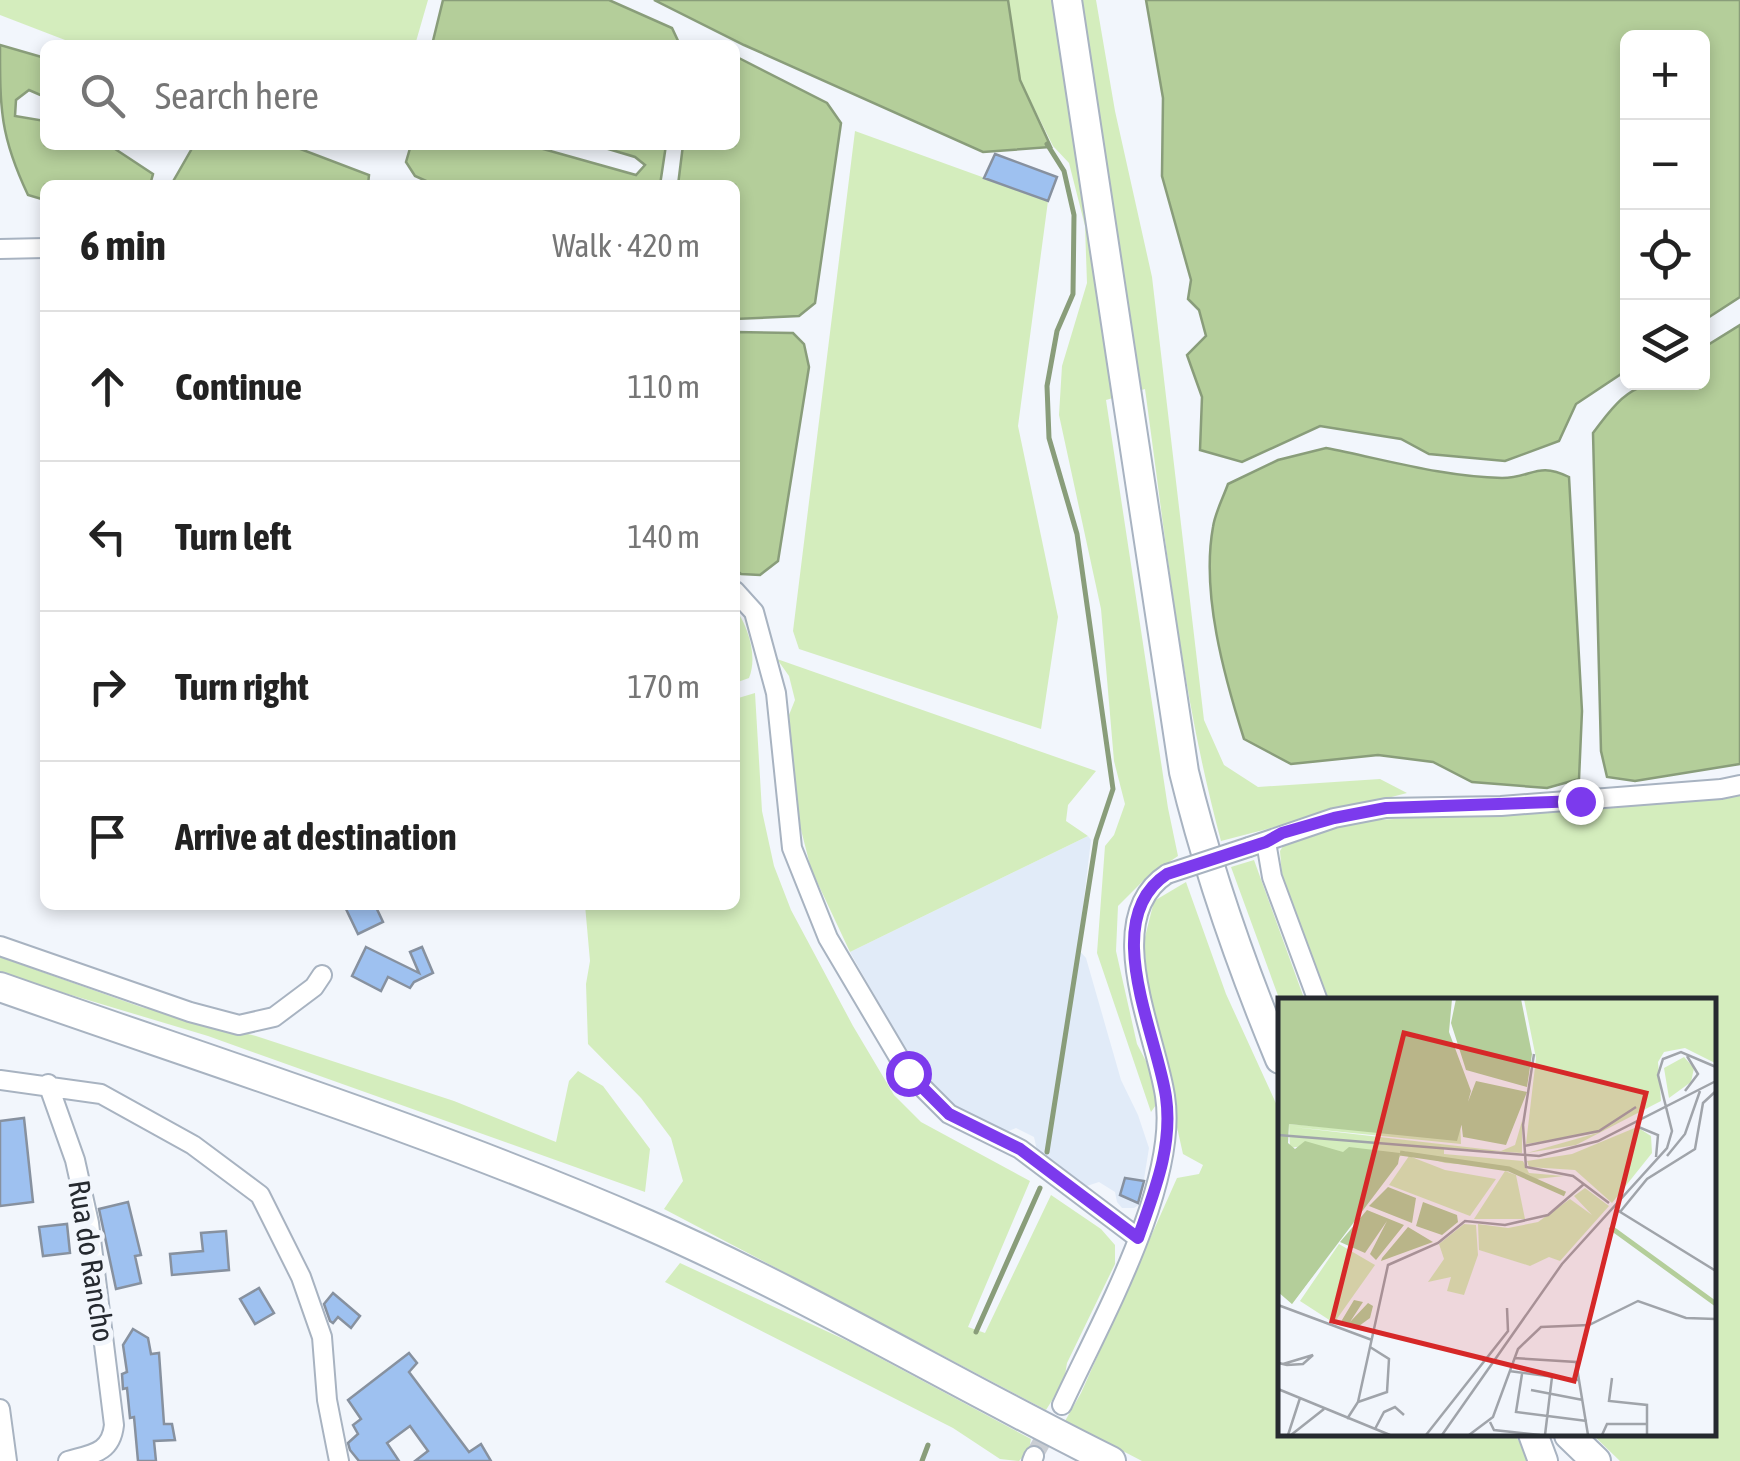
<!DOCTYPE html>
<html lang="en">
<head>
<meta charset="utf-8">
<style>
	body { margin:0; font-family:"Asap Condensed",sans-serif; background:#f6f6f6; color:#222 }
	.controls { position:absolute; right:30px; top:30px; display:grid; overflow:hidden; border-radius:15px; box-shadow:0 5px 15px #0003 }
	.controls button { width:90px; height:90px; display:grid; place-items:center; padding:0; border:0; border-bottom:2px solid #e0e0e0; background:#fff; color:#222; font:50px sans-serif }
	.stop { position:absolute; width:30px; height:30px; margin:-22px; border:8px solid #7c3aed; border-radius:50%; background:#fff }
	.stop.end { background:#7c3aed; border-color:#fff; box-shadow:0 2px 10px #0008 }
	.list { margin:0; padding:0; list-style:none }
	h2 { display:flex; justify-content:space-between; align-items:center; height:130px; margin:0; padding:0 40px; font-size:42px }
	h2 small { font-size:32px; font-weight:400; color:#767676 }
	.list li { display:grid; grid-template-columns:65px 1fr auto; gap:30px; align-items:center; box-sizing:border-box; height:150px; padding:0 40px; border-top:2px solid #e0e0e0 }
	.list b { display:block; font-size:38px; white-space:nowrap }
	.list em { font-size:32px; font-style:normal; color:#767676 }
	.icon { flex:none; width:55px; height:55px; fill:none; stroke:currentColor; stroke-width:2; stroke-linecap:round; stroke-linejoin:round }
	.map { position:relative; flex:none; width:1740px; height:1461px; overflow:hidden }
	.search { position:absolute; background:#fff; box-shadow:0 5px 15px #0003; left:40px; top:40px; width:700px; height:110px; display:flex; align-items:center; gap:25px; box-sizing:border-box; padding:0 35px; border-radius:15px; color:#767676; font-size:38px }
	.panel { position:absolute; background:#fff; box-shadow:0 5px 15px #0003; left:40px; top:180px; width:700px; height:730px; border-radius:15px }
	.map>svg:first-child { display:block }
	.built { fill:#e1ebf8 }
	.green { fill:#d4edbd }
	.water { fill:#b4ce9a; stroke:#899d7a; stroke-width:2.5 }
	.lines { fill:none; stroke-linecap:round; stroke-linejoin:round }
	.stream { stroke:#899d7a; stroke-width:5 }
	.building { fill:#9ec1f0; stroke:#87919f; stroke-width:2.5 }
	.street-tunnel { stroke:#c9cdd3; stroke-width:18; stroke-dasharray:18 9; stroke-linecap:butt }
	.street-casing { stroke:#a8b3c1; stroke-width:22 }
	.primary-casing { stroke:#a8b3c1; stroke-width:32 }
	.street { stroke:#fff; stroke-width:18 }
	.primary { stroke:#fff; stroke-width:28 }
	.street-bridge-casing { stroke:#a8b3c1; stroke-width:22; stroke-linecap:butt }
	.street-bridge { stroke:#fff; stroke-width:18 }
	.route { stroke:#7c3aed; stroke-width:12 }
	.labels { text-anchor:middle; stroke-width:10; stroke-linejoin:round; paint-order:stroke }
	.street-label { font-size:30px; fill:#262a30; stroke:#f2f6fc }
	.inset-river { fill:none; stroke:#b4ce9a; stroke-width:5 }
	.inset-road { fill:none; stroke:#a0a4aa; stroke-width:2.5 }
	.view { fill:#d62828; fill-opacity:0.15; stroke:#d62828; stroke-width:5 }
	.inset-edge { fill:none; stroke:#262a30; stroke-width:5 }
</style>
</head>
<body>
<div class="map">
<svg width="1740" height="1461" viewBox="0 0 1740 1461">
	<rect width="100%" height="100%" fill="#f2f6fc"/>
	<!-- built -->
	<path class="built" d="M1088,836L1091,840L1078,949L1086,958L1121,1080L1138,1115L1149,1148L1140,1204L1134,1208H1122L1117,1202L1115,1192L1099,1182L1087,1186L1038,1155L1034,1137L1016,1128L1004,1133L948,1102L911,1060L850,952Z"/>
	<!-- green -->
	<path class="green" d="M0,0H428L415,45H78L0,15Z
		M654,0H1096L1115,111L1152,277L1204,720L1224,765L1258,787L1380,779L1407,793L1221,841C1181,693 1166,540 1145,389L1106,400L1168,808L1178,856L1147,877L1118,906L1116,951L1137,1044L1159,1086L1158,1102L1151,1112L1097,953L1105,846L1114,835L1125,804L1114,761L1101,609L1059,415L1062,366L1087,283L1085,226L1069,163L1053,146L1032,104L983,152L744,45Z
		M855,131L1048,201L1018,426L1058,617L1041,729L799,649L793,631Z
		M735,608C748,626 758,656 749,678L735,683Z
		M777,659L1096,771L1068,805L1066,821L1088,836L850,952L811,869L796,810L789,715L795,700L789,676Z
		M755,693L762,811L774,866L791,910L853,1026L894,1095L921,1122L1030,1181L968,1327L985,1333L1051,1195L1101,1229L1115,1245V1264L1067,1363L1064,1381L1046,1410L664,1209L683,1181L671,1138L641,1098L588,1044L586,984L590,961L585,905H735V699Z
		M1740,788V1461H1620L1592,1434H1712V1001H1329L1283,890L1280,851L1288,838L1343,822L1580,808Z
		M1254,860L1305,1001H1280L1231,867Z
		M1186,882L1226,994L1280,1112V1434H1514L1533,1461H1142L1065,1421L1081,1393L1177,1178L1199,1174L1203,1165L1183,1154L1149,1002L1144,941L1154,901Z
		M0,957L141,1007L256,1036L454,1101L556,1142L569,1081L578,1071L603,1086L650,1149L645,1192L208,1036L21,980L0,971Z
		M680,1263L852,1343L1031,1439L1029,1450L1019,1461L1000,1459L953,1428L665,1282Z"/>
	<!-- water -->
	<path class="water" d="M443,0H609L672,28L680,45H432Z
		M654,0H1008L1020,80L1051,147L983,152L744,45Z
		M1146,0H1740V297L1703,321L1702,38H1628L1627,370L1576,404L1559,441L1505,461L1429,454L1401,439L1320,426L1242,462L1200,450L1202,397L1187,355L1206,336L1199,310L1188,299L1191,280L1162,176L1163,98Z
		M0,45L45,58V97L29,90L16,100L15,116L45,121V145H109L153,174L150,185H45V200L28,195C0,136 0,109 0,45Z
		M735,56L827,103L841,123L815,303L799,316L735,319V185H678L683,145H735Z
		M194,145H290L369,175L368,185H171Z
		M411,145H529L636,175L645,165L635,157L595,145H666L660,185H435L415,176L406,162Z
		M1740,325V764L1635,781L1607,777L1601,751L1593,433C1631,381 1640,382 1702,382L1703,348Z
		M735,332L793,333L804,344L809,367L778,561L760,575L741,574L735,569Z
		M1326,448C1383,459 1443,477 1502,478C1532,478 1537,461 1569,477L1582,711L1579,779L1547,788L1472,782L1433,762L1378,755L1291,764L1244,739C1224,676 1201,593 1213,527C1215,513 1223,498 1228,484L1278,460Z"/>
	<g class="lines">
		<!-- stream -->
		<path class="stream" d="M1047,1152L1096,840L1113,789L1077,534L1049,438L1047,386L1057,331L1073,294L1074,215L1064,171L1047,144
			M976,1332L1040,1188
			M922,1461L928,1445"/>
	</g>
	<!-- building -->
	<path class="building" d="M995,154L1057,177L1048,201L984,178Z
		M353,905H375L383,922L358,934L346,909Z
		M366,947L419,973L410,952L422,947L433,973L414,982L410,988L388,977L381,991L352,976Z
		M24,1118L33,1202L0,1206V1121Z
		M1125,1178L1144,1181L1138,1203L1120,1195Z
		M128,1202L141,1255L135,1256L141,1283L116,1289L99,1209Z
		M67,1224L70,1253L43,1256L39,1227Z
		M226,1231L229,1270L172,1275L170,1254L203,1251L201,1233Z
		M259,1288L274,1313L255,1324L240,1299Z
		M333,1293L360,1316L351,1328L338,1317L333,1323L330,1321L324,1304Z
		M133,1329L148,1338L151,1354L159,1353L164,1424H172L175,1440L154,1441L156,1461H138L134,1417L130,1418L127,1388L123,1389L122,1374L127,1372L123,1345Z
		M409,1353L417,1363L409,1372L469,1452L481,1444L491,1461H415L428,1451L410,1426L387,1443L399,1461H359L350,1450L348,1443L358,1434L353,1425L361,1419L348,1400Z"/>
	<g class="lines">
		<!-- street-tunnel -->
		<path class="street-tunnel" d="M1034,1456L1062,1405"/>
		<defs>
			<path id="street" d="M0,249L45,248
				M735,591L754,612L776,693L792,848L828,938L908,1073L949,1114L1020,1149L1138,1238
				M1266,842L1272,877L1318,1001
				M1249,847L1334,818L1386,808L1501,806L1721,789L1740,785
				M0,946L190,1012L239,1025L274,1017L314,987L322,975
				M0,1080L101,1094L193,1145L260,1195L301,1277L322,1337L327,1400L339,1461
				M48,1084L75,1160L89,1223L114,1425C111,1453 92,1454 68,1461
				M1062,1405C1100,1323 1179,1184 1165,1096C1156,1034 1099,918 1167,874
				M0,1409L7,1461
				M1032,1461L1034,1456"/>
			<path id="primary" d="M1067,0L1184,772C1208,871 1241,965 1280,1059
				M0,987C216,1063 436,1132 646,1224C806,1294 955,1384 1111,1461
				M1533,1434L1543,1461
				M1569,1435L1596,1461"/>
		</defs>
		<!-- street casing -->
		<use href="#street" class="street-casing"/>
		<!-- primary casing -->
		<use href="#primary" class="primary-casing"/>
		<!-- street -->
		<use href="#street" class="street"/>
		<!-- primary -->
		<use href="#primary" class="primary"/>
		<defs>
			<path id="street-bridge" d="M1167,874L1249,847"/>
		</defs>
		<!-- street-bridge casing -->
		<use href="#street-bridge" class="street-bridge-casing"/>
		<!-- street-bridge -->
		<use href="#street-bridge" class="street-bridge"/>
	</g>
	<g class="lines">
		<!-- route -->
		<path class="route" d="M908,1073L949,1114L1020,1149L1138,1238C1154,1192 1173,1147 1166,1097C1157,1034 1098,919 1167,874L1266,842L1282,833L1334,818L1386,808L1580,801"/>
	</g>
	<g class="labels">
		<!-- street labels -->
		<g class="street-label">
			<text transform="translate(91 1261) rotate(81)" y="10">Rua do Rancho</text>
		</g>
	</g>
	<!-- overview -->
	<g transform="translate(1278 998)">
		<rect width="438" height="438" fill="#f2f6fc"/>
		<path d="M246,1H437V65L407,50L386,54L380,64L383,103L298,147L249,155L319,135L248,146L258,60ZM406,59L416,70L413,84L391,100L386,70ZM182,117L183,146L15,129L223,153L237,147L244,123V155L166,150V156L245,163L251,175L286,178L258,181L234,170L167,165L126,153L14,306L7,297L25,148L12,150L11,126L85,132ZM359,129L373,138L374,155L334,205L297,172L251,169L249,163L294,156ZM131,158L167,172L218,181L192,218L111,187ZM227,173L238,177L247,221H196ZM307,190L331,208L282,263L271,259L252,268L201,252L200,226L230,230L260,224L292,201L314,217L296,198ZM186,226L198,227L200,257L186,297L169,293L173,279L150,284L166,261L161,246ZM61,246L97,267L56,325L22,303Z" fill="#d4edbd"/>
		<path d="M0,1H174L171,34L193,93L179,143L11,126L10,145L17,151L27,143L65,154L71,149L122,155L120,166L14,306L0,294ZM178,1H243L254,56L249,89L188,72L173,25ZM198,83L249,94L228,147L185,139L183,122ZM110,189L138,200L134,225L91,208ZM145,204L179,217L180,224L164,237L138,228ZM89,212L126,227L98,262L92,256L109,223L87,255L62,244ZM130,229L155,244L103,263L104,260ZM76,302L85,304L72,324L90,305L95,308L92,320L81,328L61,327Z" fill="#b4ce9a"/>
		<path class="inset-river" d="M122,155L231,171L287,196M332,229L438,306"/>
		<path class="inset-road" d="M256,56L245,127L248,169L295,178L331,205M407,93L420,76L409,58M358,128L380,137L378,159M0,137L261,158L320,143L438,83M246,148L321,133L358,109M389,158L407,136L422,93M339,212L438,273M342,214L369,181L417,151L425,105L438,93M0,307L94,342M236,360L298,364L310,437M0,364L1,365L9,367L25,366L35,357L5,366M231,373L300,382M244,376L238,414L309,423M334,380L331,403L369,407V437M0,391L112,437M253,392L305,402M80,404L109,394L111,361L92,349M69,421L80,404L110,267L160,245L187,223L227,227L270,217L306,186M212,424L216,432L262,437M97,431L106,414L117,409L126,417M10,437L22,400M13,437L46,411M148,437L230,333L229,310M164,437L284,266L389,150L394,133L380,77L385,61L403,54L438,69M191,437L215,419L240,351L263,329L311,327L360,303L408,320L438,321M267,437L274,379M324,437L329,426H369"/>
		<path class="view" d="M126,35L368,95L296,383L54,323Z"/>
		<rect width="438" height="438" class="inset-edge"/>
	</g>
</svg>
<div class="controls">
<button>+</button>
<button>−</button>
<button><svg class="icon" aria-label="locate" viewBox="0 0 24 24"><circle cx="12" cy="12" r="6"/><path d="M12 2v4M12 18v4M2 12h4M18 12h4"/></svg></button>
<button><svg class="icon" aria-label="layers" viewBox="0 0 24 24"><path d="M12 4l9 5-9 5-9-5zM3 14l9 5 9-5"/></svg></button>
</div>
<div class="stop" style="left:908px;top:1073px"></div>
<div class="stop end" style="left:1580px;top:801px"></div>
<div class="search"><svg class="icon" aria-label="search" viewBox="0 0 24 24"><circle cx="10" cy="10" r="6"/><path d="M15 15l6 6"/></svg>Search here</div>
<section class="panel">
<h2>6 min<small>Walk · 420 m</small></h2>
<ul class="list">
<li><svg class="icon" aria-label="ahead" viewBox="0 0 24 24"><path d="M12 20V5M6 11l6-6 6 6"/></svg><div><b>Continue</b></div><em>110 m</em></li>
<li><svg class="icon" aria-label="left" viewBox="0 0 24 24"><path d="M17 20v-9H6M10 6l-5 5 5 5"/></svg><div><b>Turn left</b></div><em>140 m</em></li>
<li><svg class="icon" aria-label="right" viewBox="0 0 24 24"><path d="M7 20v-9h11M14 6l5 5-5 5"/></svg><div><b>Turn right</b></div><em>170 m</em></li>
<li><svg class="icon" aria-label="arrive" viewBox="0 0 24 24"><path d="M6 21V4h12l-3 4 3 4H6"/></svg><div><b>Arrive at destination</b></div></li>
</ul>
</section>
</div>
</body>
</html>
